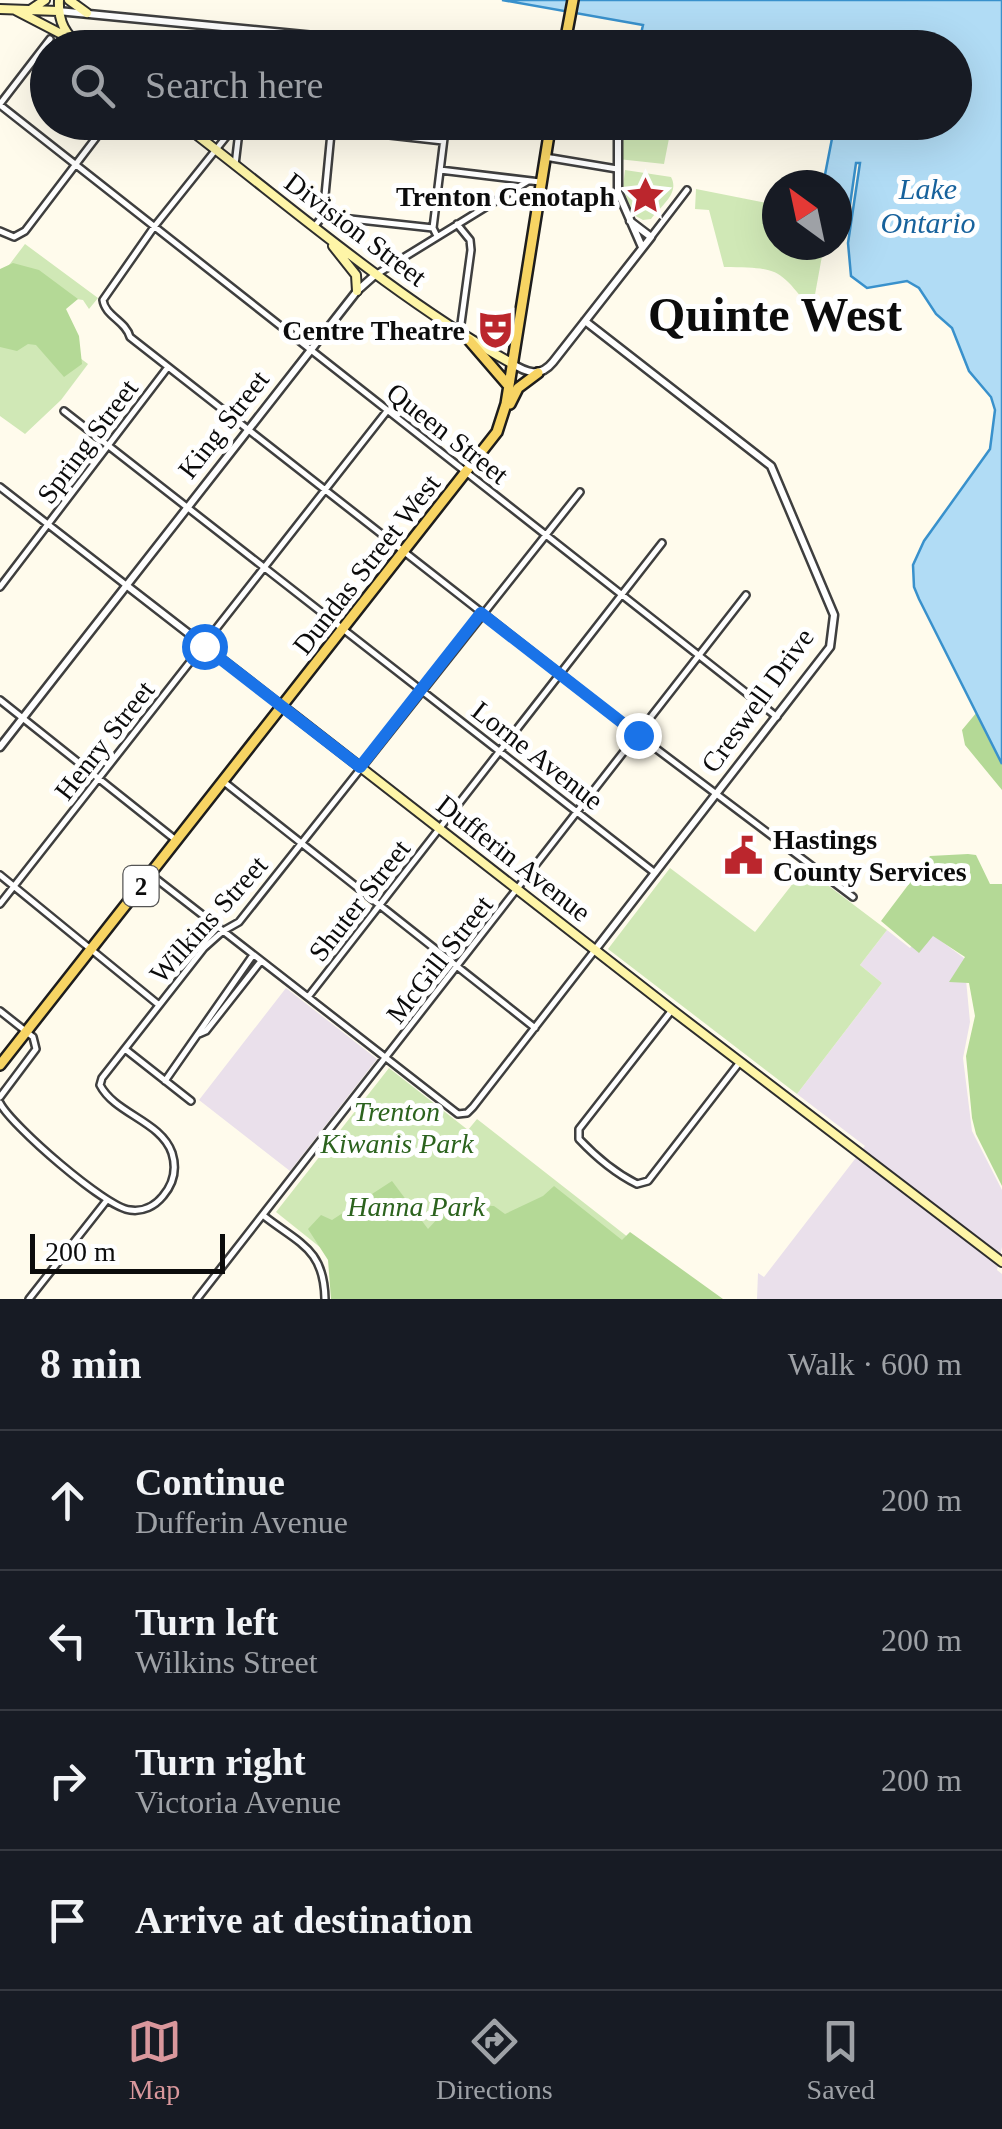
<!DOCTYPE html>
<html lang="en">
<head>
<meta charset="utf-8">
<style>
	body { margin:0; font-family:Georgia,serif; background:#20242c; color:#f1f3f6 }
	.compass { position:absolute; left:762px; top:170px; width:90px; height:90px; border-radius:50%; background:#171b24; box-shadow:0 10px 40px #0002; rotate:327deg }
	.scale { position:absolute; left:30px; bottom:25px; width:195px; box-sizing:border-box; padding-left:10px; border:5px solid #0c0c0c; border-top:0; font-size:28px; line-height:35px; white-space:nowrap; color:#0c0c0c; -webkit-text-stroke:8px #fff; paint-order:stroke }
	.stop { position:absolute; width:30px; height:30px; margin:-22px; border:8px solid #1a73e8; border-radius:50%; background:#fff }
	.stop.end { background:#1a73e8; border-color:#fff; box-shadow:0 2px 10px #0008 }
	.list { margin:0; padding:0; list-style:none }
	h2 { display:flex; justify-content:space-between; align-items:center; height:130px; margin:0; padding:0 40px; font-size:42px }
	h2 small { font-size:32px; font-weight:400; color:#9ea1a6 }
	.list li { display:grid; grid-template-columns:65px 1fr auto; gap:30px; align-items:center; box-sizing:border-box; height:140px; padding:0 40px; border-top:2px solid #363941 }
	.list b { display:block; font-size:38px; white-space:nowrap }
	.list p { margin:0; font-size:32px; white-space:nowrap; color:#9ea1a6 }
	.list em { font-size:32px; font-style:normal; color:#9ea1a6 }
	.icon { flex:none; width:55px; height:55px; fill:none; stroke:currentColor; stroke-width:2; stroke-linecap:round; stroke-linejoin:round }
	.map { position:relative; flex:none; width:1002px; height:1299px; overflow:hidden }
	.search { position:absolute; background:#171b24; box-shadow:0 10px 40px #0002; left:30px; right:30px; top:30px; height:110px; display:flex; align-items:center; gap:25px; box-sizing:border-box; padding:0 35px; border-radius:55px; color:#9ea1a6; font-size:38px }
	.sheet { height:690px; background:#171b24 }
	nav { display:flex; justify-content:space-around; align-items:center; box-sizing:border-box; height:140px; border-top:2px solid #363941; background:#171b24; font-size:28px; color:#9ea1a6 }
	nav a { display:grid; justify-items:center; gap:5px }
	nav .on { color:#d9979c }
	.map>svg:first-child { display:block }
	.industrial { fill:#eae0eb }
	.green { fill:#d0e8b6 }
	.forest { fill:#b4d996 }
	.water { fill:#b1dcf5; stroke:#3991cc; stroke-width:2.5 }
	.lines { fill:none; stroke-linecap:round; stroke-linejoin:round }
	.minor-casing { stroke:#3f3f3f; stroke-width:10 }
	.tertiary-casing { stroke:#3f3f3f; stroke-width:11 }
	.secondary-casing { stroke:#2e2e2e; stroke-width:12 }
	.primary-casing { stroke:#1d1d1d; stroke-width:14 }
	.minor { stroke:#fff; stroke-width:5 }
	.tertiary { stroke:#fff; stroke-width:6 }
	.secondary { stroke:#fef5a7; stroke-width:8 }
	.primary { stroke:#f7d463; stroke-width:9 }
	.route { stroke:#1a73e8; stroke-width:12 }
	.labels { text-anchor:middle; stroke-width:10; stroke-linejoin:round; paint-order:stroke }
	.shield { fill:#fff; stroke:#555; stroke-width:2.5 }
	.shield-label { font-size:25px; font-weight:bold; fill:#0c0c0c }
	.poi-label { font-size:28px; font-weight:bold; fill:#0c0c0c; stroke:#fff; text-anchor:end }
	.street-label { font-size:28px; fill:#0c0c0c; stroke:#fff }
	.park-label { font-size:28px; font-style:italic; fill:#2c631e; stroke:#fff }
	.water-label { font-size:30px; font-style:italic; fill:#17629c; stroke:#fff }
	.town-label { font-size:48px; font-weight:bold; fill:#0c0c0c; stroke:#fff }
</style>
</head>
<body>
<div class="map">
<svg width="1002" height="1299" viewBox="0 0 1002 1299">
	<rect width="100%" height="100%" fill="#fffbec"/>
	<!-- industrial -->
	<path class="industrial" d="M925,929L964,958L970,1022L963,1058L972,1131L1002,1190V1247L997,1270L1002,1274V1299H757L758,1273L764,1277L865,1146L797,1094L882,983L860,965L887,930L910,948Z
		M286,988L377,1059L290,1171L199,1100Z"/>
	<!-- green -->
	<path class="green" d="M624,123H672L664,164L618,159Z
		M625,170L671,177C680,193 661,206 651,219L643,220L632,214L623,187Z
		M696,189L777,205V245H824L812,311C778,267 779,268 724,267L709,210L695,209Z
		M25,244L98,298L89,309L83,300L63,297L40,328L88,364L61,400L25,434L0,416V277Z
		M670,868L755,932L805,868L887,930L860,965L882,983L797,1094L608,949Z
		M389,1068L468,1130L477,1119L707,1299L331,1256L276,1212Z"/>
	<!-- forest -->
	<path class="forest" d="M13,263L39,270L78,299L66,309L79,336L82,364L64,377L36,345L28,344L17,351L0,347V269Z
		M977,712L1002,763V790L965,745L962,730Z
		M968,854L976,855L990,884H1002V1186L976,1134L972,1118L966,1056L975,1016L969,983L949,982L965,957L933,936L919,953L881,921L930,856Z
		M392,1181L428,1229L451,1204L494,1206L505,1214L543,1196L554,1186L622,1240L630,1232L723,1299H331L328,1260L308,1229L321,1215L332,1220Z"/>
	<!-- water -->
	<path class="water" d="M502,0H1002V764L919,599L914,587L913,565L924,541L990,449L995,410L991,397L969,371L952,328L936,314L919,288L907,281L867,288L851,276L848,243L860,163H856L850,205L837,202V185H823L835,123L954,122V48H722L689,41L688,47H638L643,25Z"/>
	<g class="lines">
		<defs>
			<path id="minor" d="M247,48L249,31
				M0,104L50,39
				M0,105L777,717
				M238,122L154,227L103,300C105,316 126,321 130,337L638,735L853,897
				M273,122L443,141
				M545,157L617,169
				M235,165L240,123
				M440,170L540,182
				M323,216L433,228
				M457,224L470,240L471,250L460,331
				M314,227L323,216L331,133L330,122
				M0,231L14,237L25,231L108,122
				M437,236L433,228L446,122
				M651,237L687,190
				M377,274L528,181
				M64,411L655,873
				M0,487L126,585
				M0,587L168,367
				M0,700L177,841
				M224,782L535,1028
				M150,874L458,1114L467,1113L473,1107L595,950
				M0,875L159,1005
				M0,904L387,411
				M308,997L662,543
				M672,1010L579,1129V1139C595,1156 617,1174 637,1184L648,1181L740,1062
				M0,1011L33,1037L36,1049L0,1097
				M199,1034L206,1031L261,961
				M125,1049L191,1101
				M165,1081L253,955
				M0,1103C11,1125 106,1208 130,1210C143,1212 155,1206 163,1196C174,1183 177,1169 172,1153C161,1121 115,1114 100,1085L102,1078L204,948L223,931L239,922L580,492
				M264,1216C300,1244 324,1249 325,1299
				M29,1299L107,1200
				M197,1299L746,595"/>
			<path id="tertiary" d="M58,11L437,48
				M618,122V192L642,247
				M585,321L771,466L834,615L830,647L595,950
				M511,363C527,373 540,378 553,362L651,237L630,221
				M126,585L282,706
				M0,747L357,291L376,274"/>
			<path id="secondary" d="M59,0C58,22 65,34 82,48
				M69,0L87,13
				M0,9L58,11
				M15,10L71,39
				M30,10L45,0
				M180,122C289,205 392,296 511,363
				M333,246L356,275L357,291
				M282,706L672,1010L1002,1262"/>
			<path id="primary" d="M564,48L573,0
				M469,340L507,384
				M510,404L518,388L538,373
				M0,1065L497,432L506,404L551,122"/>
		</defs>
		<!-- minor casing -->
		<use href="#minor" class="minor-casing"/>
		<!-- tertiary casing -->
		<use href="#tertiary" class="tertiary-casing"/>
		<!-- secondary casing -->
		<use href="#secondary" class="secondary-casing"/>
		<!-- primary casing -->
		<use href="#primary" class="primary-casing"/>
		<!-- minor -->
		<use href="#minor" class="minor"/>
		<!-- tertiary -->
		<use href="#tertiary" class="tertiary"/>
		<!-- secondary -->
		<use href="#secondary" class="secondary"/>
		<!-- primary -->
		<use href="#primary" class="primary"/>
	</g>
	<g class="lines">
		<!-- route -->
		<path class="route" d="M204,646L360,767L481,613L638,735"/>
	</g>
	<!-- icons -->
	<defs>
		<symbol id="sight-bare" viewBox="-9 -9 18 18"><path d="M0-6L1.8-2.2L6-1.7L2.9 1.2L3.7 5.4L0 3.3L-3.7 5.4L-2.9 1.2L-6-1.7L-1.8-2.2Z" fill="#bb262d" stroke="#fff" stroke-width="2.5" paint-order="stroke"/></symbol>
		<symbol id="theatre-bare" viewBox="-9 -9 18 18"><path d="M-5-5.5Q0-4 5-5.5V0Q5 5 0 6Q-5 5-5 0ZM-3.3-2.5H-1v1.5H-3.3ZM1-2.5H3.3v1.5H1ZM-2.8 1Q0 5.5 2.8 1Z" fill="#bb262d" stroke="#fff" stroke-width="2.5" paint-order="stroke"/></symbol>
		<symbol id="civic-bare" viewBox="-9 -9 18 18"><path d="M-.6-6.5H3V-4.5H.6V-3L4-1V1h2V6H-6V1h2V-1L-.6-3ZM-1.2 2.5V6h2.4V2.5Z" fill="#bb262d" stroke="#fff" stroke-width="2.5" paint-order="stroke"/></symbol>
	</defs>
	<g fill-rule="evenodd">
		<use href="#sight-bare" x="618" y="168" width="55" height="55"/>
		<use href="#theatre-bare" x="468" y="302" width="55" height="55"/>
		<use href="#civic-bare" x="716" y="828" width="55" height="55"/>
	</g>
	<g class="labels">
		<!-- shield labels -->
		<rect class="shield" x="123.5" y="866" width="35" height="40" rx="8"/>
		<g class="shield-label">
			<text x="141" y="895">2</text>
		</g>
		<!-- poi labels -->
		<g class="poi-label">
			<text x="615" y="206">Trenton Cenotaph</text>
			<text x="465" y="340">Centre Theatre</text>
			<text x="773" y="849" text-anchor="start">Hastings<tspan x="773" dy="32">County Services</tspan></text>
		</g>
		<!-- street labels -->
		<g class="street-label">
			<text transform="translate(356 229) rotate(37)" y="10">Division Street</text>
			<text transform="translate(223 424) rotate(-52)" y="10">King Street</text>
			<text transform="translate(448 433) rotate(38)" y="10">Queen Street</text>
			<text transform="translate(87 441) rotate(-53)" y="10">Spring Street</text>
			<text transform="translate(366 564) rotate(-52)" y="10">Dundas Street West</text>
			<text transform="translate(757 700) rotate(-54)" y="10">Creswell Drive</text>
			<text transform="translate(104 740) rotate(-52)" y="10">Henry Street</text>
			<text transform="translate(538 755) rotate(38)" y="10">Lorne Avenue</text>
			<text transform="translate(514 858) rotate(38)" y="10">Dufferin Avenue</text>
			<text transform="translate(359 900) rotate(-52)" y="10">Shuter Street</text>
			<text transform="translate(208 919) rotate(-48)" y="10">Wilkins Street</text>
			<text transform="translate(439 959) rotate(-52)" y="10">McGill Street</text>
		</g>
		<!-- park labels -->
		<g class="park-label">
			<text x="397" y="1121">Trenton<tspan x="397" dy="32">Kiwanis Park</tspan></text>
			<text x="416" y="1216">Hanna Park</text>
		</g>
		<!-- water labels -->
		<g class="water-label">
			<text x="928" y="199">Lake<tspan x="928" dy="34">Ontario</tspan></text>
		</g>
		<!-- town labels -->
		<g class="town-label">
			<text x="775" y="331">Quinte West</text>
		</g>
	</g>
</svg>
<svg class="compass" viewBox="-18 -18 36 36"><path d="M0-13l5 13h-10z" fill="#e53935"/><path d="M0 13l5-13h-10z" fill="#9ea1a6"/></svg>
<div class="scale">200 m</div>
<div class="stop" style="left:204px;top:646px"></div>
<div class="stop end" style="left:638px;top:735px"></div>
<div class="search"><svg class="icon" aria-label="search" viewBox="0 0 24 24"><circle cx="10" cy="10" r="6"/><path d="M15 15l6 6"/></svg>Search here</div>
</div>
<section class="sheet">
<h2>8 min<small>Walk · 600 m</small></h2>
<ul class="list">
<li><svg class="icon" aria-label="ahead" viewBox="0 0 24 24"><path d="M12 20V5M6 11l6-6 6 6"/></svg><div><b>Continue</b><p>Dufferin Avenue</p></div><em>200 m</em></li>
<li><svg class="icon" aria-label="left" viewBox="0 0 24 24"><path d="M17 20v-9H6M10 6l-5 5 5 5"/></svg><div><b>Turn left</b><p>Wilkins Street</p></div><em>200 m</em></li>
<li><svg class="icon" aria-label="right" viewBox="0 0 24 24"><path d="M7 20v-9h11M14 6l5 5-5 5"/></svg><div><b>Turn right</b><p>Victoria Avenue</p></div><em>200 m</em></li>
<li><svg class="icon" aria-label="arrive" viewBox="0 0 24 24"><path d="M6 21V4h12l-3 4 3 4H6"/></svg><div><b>Arrive at destination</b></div></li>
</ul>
</section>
<nav>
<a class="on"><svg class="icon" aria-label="map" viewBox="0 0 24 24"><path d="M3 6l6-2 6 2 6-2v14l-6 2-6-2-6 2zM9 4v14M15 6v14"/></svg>Map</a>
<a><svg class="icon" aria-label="directions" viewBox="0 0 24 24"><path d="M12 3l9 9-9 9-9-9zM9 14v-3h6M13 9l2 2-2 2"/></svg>Directions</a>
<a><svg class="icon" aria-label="saved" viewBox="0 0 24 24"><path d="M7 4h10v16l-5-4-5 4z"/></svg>Saved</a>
</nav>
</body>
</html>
